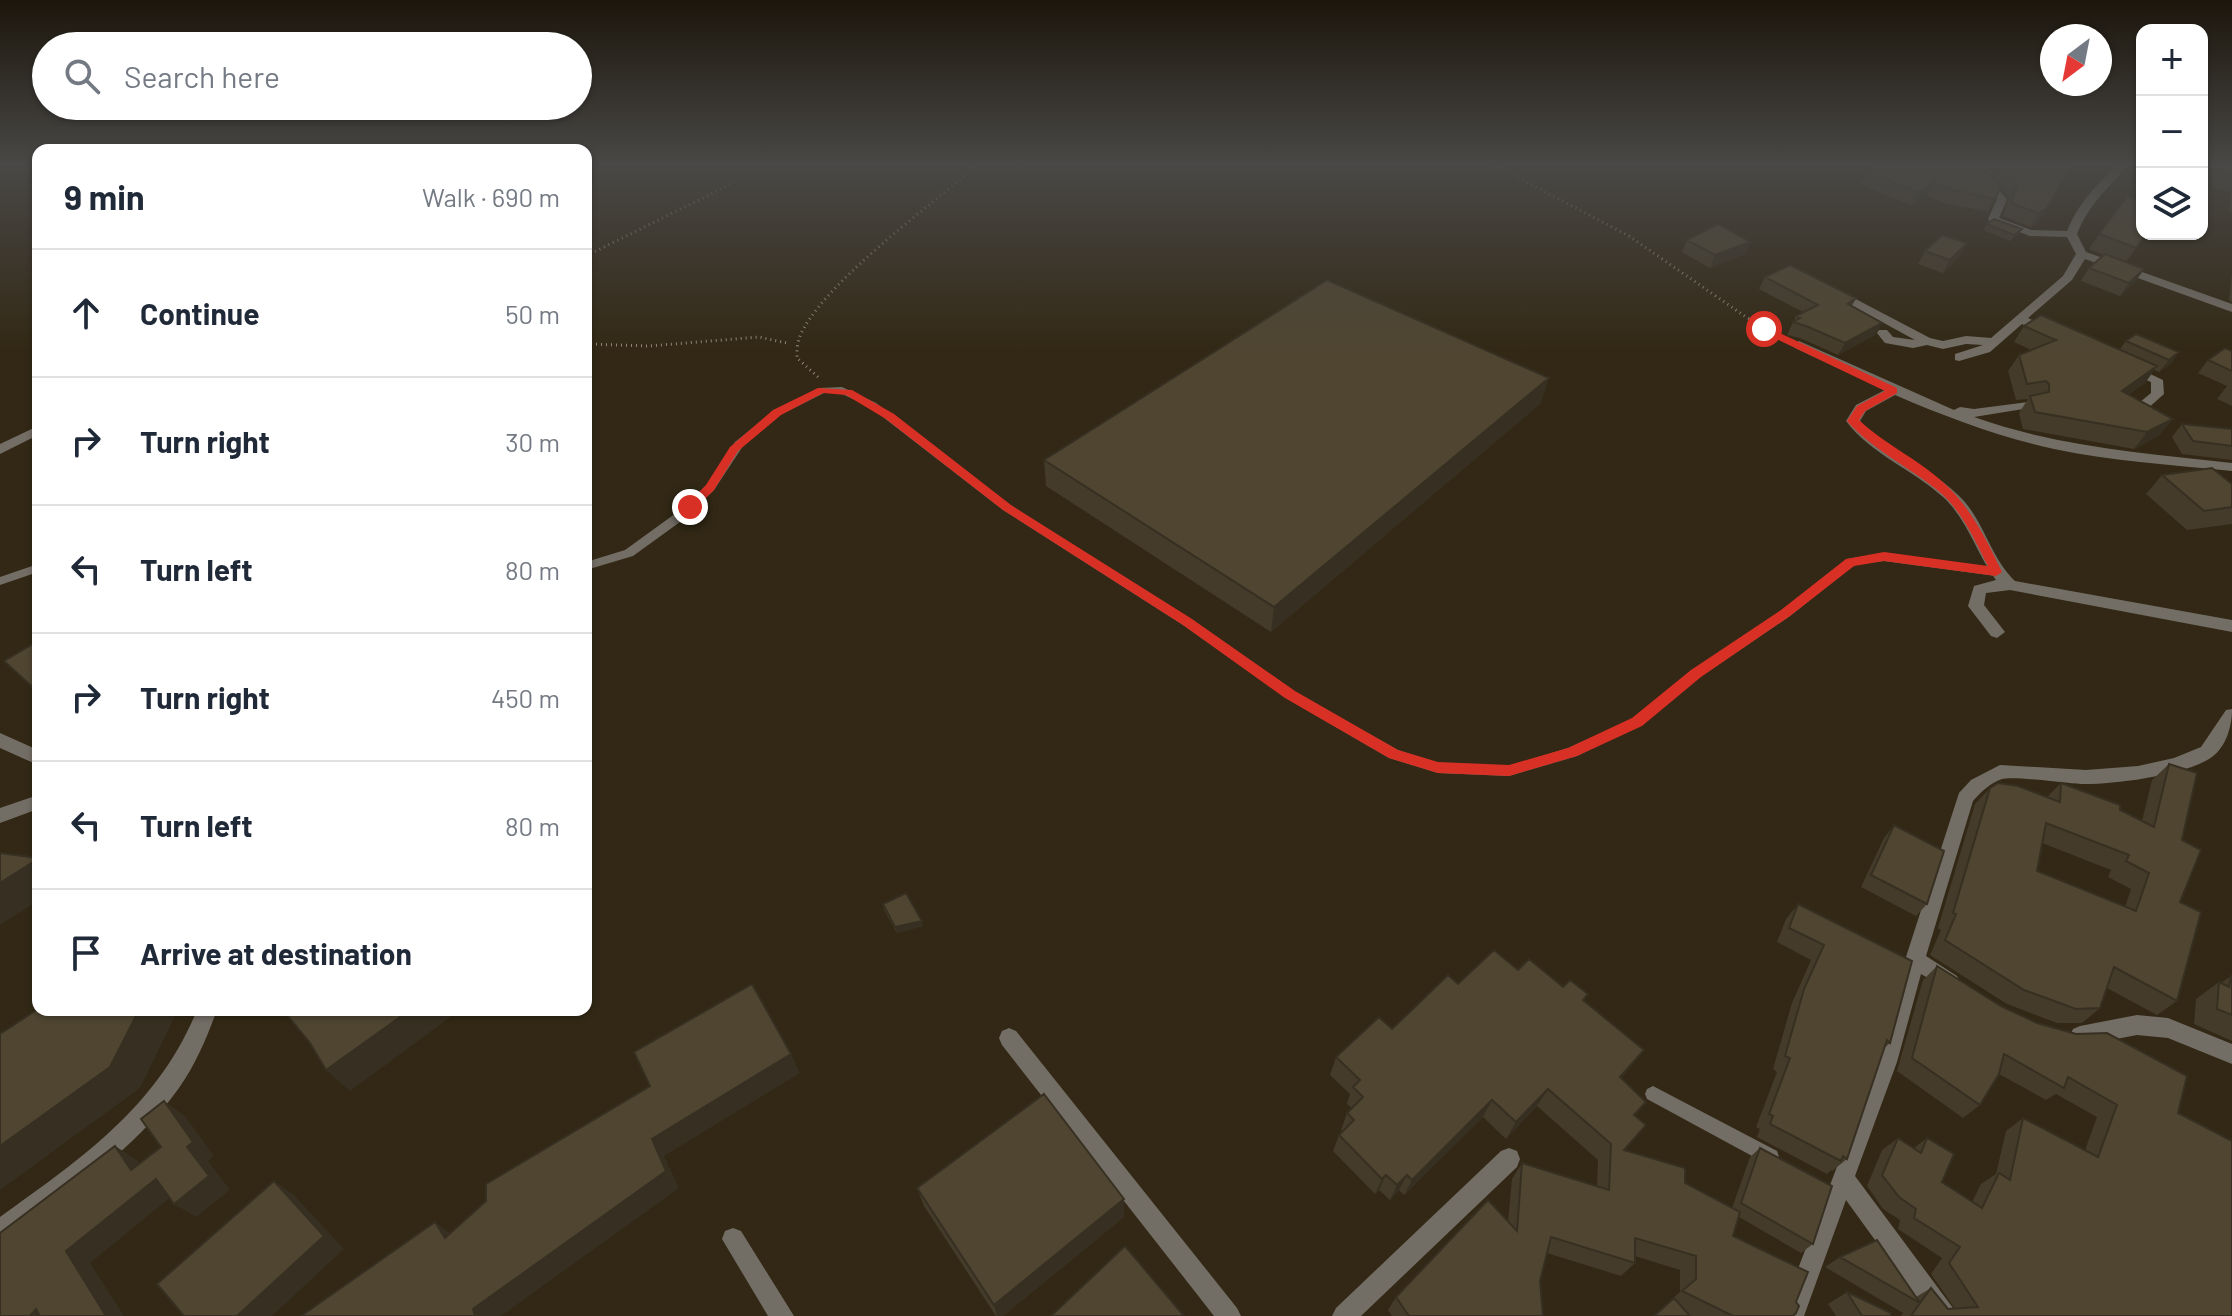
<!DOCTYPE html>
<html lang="en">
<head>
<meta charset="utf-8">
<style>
	body { margin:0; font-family:Barlow,sans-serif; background:#f6f6f7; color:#1f2937 }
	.controls { position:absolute; right:24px; top:24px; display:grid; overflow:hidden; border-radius:16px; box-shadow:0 2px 6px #0004 }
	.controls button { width:72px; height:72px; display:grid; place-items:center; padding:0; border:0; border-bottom:2px solid #e0e1e3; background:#fff; color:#1f2937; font:40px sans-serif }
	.compass { position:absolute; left:2040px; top:24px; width:72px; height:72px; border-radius:50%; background:#fff; box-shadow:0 2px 6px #0004; rotate:212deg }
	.stop { position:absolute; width:24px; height:24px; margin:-18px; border:6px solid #d93025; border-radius:50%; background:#fff }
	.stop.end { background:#d93025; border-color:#fff; box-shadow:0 2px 8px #0008 }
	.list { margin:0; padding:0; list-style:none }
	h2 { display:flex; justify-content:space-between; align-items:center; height:104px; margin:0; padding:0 32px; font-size:34px }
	h2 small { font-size:26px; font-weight:400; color:#747a83 }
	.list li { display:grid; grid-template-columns:52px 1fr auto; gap:24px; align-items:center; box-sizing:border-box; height:128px; padding:0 32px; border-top:2px solid #e0e1e3 }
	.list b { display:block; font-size:30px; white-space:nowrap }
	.list em { font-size:26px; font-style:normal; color:#747a83 }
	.icon { flex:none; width:44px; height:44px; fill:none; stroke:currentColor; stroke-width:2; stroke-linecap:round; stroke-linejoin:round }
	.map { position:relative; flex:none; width:2232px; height:1316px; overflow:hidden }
	.search { position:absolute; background:#fff; box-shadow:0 2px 6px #0004; left:32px; top:32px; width:560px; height:88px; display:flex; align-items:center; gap:20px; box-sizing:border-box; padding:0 28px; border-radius:44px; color:#747a83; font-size:30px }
	.panel { position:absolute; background:#fff; box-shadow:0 2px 6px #0004; left:32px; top:144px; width:560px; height:872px; border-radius:16px }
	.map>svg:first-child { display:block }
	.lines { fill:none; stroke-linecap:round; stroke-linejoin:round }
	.path { stroke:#8f8778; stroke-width:3; stroke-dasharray:1 4; stroke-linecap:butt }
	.lane { fill:#736e65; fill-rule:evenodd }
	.street { fill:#736e65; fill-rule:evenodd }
	.wall { fill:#443b2a; fill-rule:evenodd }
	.shaded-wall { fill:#373022 }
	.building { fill:#4f4531; stroke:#373022; stroke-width:2; fill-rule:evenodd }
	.route { fill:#d93025 }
</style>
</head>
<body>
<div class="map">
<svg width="2232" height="1316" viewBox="0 0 2232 1316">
	<rect width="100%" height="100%" fill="#322815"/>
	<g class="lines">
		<!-- path -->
		<path class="path" d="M1496,166L1629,236L1746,317L1786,339
			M586,256L733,183
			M586,344L649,346L759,337L787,343
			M818,377L797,358C797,352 797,345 799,339C816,289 933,203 977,166"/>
		<!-- lane -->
		<path class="lane" d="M842,387L876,403L1011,506L1191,619L1294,692L1398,750L1438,763L1509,766L1568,748L1633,719L1692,671L1782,610L1847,559L1884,553L1996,568L2002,572L1996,576L1884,561L1854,565L1790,616L1700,677L1641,725L1577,756L1509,776L1438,773L1389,758L1286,698L1183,625L1003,510L870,407L840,393H824L780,415L743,446L714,490L680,522L633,556L586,570V562L625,550L672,516L706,486L735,442L774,411L819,388Z
			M38,564V572L0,585V577Z
			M1653,1086L1777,1151L1779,1157L1777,1163L1771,1165L1765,1163L1647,1099L1645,1094L1647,1089Z"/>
		<!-- street -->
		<path class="street" d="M1974,166H1985L1993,171L1992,182L2007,199L1999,218L2031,230L2067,231C2077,205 2096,185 2116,166H2127C2108,189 2088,205 2077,234L2086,252L2232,304V312L2085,259L2072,280L2028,318L2052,329V335H2044L2022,324L1990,352L1959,361L1955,360V354L1983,345L1966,344L1943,349L1927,345L1913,348L1885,343L1877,333L1879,330H1887L1893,337L1915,340L1842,300V296H1850L1930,338L1943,341L1966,336L1991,338L2063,276L2076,254L2067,237L2030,236L1989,221L1988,219L1997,199L1982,182L1984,174Z
			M1799,341L1954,410L1960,407L1974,409L2035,401V407L1974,417C2058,447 2144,453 2232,463V471C2172,465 2112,461 2054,449C1999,437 1946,417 1895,395L1866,411L1860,421C1890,454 1934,468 1964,501C1985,525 1991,558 2015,581L2232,620V632L2010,590L1986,593L1984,605L2005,632L1997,638L1991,636L1968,606L1974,586L1996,580C1976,553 1968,520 1943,497C1912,469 1872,455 1846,421L1856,405L1885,390L1795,348L1793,345Z
			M2131,365L2163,380L2164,394L2146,410H2136L2134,407L2151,393V382L2127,372L2125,369Z
			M38,426V435L0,454V444Z
			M2232,709C2232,725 2227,746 2212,757C2188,775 2111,785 2081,784C2064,783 2014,776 2002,779C1990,783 1980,793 1973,801L1926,956L1957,976L1960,982L1957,988L1950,991L1921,974L1897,1062L1855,1176L1953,1308L1957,1316H1930L1846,1200L1804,1316H1780L1877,1062L1905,960L1959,793L1971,780L2000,765L2086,770L2138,766L2174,758L2201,747L2226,710Z
			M0,733L38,750V765L0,748Z
			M38,795V809L0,823V808Z
			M197,1010H217C207,1037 196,1064 179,1088C134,1150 69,1194 8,1239L0,1242V1217C81,1159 158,1106 197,1010Z
			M2137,1015L2168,1018L2232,1044V1064L2168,1038L2137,1035L2080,1046L2073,1043L2070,1036L2073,1029L2080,1026Z
			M1009,1028L1016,1031L1237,1308L1241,1316H1214L1002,1045L999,1038L1002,1031Z
			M1509,1148L1517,1151L1520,1159L1517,1167L1361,1316H1332L1336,1308L1501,1151Z
			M733,1228L741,1231L794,1316H768L722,1239L725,1231Z"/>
	</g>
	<!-- wall -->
	<path class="wall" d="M1990,166H2071L2039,221L2031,227L2003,216L2009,197L2001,187L1988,212L1945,203L1927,196L1912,205L1860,185L1866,172L1987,171L1995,180V168Z
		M2213,166H2232V212L2229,211L2231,192L2212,188Z
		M1987,224L2018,235L2010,241L1983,230Z
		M2099,234H2146L2126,262L2144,269L2135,282L2120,296L2081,281L2089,268L2104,255L2089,249Z
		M1687,240L1750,242L1745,254L1710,268L1682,252Z
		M1967,243L1960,256L1943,273L1918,264L1925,251Z
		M2232,274V303L2229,300Z
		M1765,277L1856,298L1852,306L1882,323L1875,335L1838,355L1800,338L1787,335L1796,316L1803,312L1759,289Z
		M2024,326L2120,349L2126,341L2179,352L2170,365L2159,372L2154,370L2145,383L2128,395L2160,435L2134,449L2023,429L2019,413L2028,399L2016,400L2008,371L2019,355L2031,350L2014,342Z
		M2232,351V406L2217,399L2227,386L2198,373L2208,360Z
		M1541,403L1271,632L1046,486L1044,460Z
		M2182,424L2232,429V460L2182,454L2172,437Z
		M2162,475L2232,484V524L2187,530L2146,494Z
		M38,641V694L4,661Z
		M2169,764L2182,840L2177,1001L2157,1015L2107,988L2100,1008L2082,1023H2057L2007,1004L1930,955L1941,930L1938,928L1975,804L1990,788L2047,797L2061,783L2142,821L2152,780ZM2042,843L2111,870L2108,877L2131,889L2125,907L2037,871Z
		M1894,825L1927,904L1916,916L1861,887L1884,838Z
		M883,904L923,926L897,933L884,910Z
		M1798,904L1890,1043L1884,1048L1847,1159L1832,1171L1831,1170L1827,1174L1757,1137L1760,1129L1756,1127L1777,1072L1773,1069L1792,1003L1811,960L1777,942L1786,919Z
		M1937,966L2001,1006L2178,1113L2232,1316H1901L1903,1313L1825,1267L1840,1257L1916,1297L1931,1288L1948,1309H1955L1931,1274L1942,1258L1898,1229L1900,1220L1883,1209L1867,1186L1882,1150L1898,1138L1914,1148L1927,1138L1942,1182L1972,1202L1981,1184L1996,1174L2006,1131L2023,1118L2085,1150L2097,1117L2056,1094L2046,1100L1999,1074L1980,1105L1963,1118L1897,1071L1923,980Z
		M2231,976L2232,977V1041L2194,1024L2196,999L2219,982L2221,983Z
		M1458,984L1563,987L1584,1001L1644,1050L1621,1078L1646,1102L1635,1115L1624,1150L1685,1183L1732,1208L1750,1157L1760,1148L1813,1244L1801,1253L1739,1217L1733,1236L1796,1302L1793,1316H1653L1680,1292V1270L1635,1256V1263L1621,1276L1547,1253L1540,1281L1543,1316H1392L1388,1310L1396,1297L1508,1222L1512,1179L1522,1163L1597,1186L1598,1160L1537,1106L1506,1139L1483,1117L1404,1195L1399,1190L1390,1200L1379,1190L1375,1194L1333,1151L1339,1135L1343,1131L1341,1130L1347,1113L1352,1108L1347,1104L1350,1094L1330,1075L1336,1057L1392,1029Z
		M917,1188L1124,1217L1003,1316H996L924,1206Z
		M1847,1292L1890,1316H1836L1828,1304Z"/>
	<!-- shaded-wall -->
	<path class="shaded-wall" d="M1934,182L1927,196L1912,205L1919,192Z
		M2047,208L2039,221L2031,227L2039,213Z
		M2022,229L2018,235L2010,241L2014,235Z
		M1750,242L1745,254L1710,268L1715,255Z
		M1967,243L1960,256L1943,273L1950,260Z
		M2144,269L2135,282L2120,296L2129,283Z
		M1882,323L1875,335L1838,355L1845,343Z
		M2179,352L2170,365L2159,372L2169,360Z
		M2157,366L2145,383L2110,408L2122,391Z
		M1549,378L1541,403L1271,632L1274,607Z
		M2173,419L2160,435L2134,449L2147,432Z
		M38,859V901L0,925V883Z
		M922,921L923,926L897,933L895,927Z
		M139,1010H178L140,1088L0,1190V1146Z
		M410,1010H460L350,1091L326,1070Z
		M1644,1050L1631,1067L1608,1094L1620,1077Z
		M791,1054L800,1073L664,1156L679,1188L501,1316H475L473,1309L652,1139Z
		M1548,1089L1537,1106L1506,1139L1516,1122Z
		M1492,1100L1483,1117L1404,1195L1412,1180Z
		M164,1101L185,1116L214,1156L208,1161L230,1190L196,1217L174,1204L187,1147Z
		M115,1146L137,1160L152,1181L156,1179L177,1192L90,1263L124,1316H106L66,1251L131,1170Z
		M1386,1175L1379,1190L1375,1194L1382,1179Z
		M1407,1175L1399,1190L1390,1200L1397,1185Z
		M274,1181L294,1195L344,1249L272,1316H237Z
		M1124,1199V1217L1003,1316H997L994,1305Z
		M435,1222L455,1237L445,1238Z
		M36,1309L53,1316H30Z"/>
	<!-- building -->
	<path class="building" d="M1876,166H1987V171L2001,186L1995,199L1952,190L1934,182L1919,192L1866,172Z
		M2002,166H2071L2047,208L2039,213L2011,203L2017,184L2002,168Z
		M2222,166H2232V176L2222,174Z
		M2202,171L2206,172L2202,203Z
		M2127,197L2142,201V234H2146L2136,248L2099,234Z
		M1994,219L2022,229L2014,235L1987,224Z
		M1718,224L1750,242L1715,255L1687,240Z
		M1942,235L1967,243L1950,260L1925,251Z
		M2105,254L2144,269L2129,283L2089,268Z
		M1790,265L1856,298L1848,304L1882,323L1845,343L1806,326L1793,322L1800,318L1796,316L1818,305L1765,277Z
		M1327,280L1549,378L1274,607L1044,460Z
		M2041,315L2157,366L2122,391L2173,419L2147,432L2035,412L2030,396L2049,392V384L2046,381L2027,384L2019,355L2056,340L2024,326Z
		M2136,334L2179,352L2169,360L2126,341Z
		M2225,348L2232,351V371L2208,360Z
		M2182,424L2232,429V446L2193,441Z
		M2212,468L2232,484V507L2204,511L2162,475Z
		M38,641V692L4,661Z
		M2169,764L2197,773L2182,840L2201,850L2180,902L2201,912L2177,1001L2114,967L2100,1008L2076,1009L2024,990L1945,940L1956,914L1953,913L1990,788L1998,783L2018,786L2060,802L2061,783L2120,805V810L2154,827ZM2046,823L2129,855L2126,861L2149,873L2136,911L2037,871Z
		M1894,825L1944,851L1927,904L1871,875Z
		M0,853L38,858V859L0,883Z
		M906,893L922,921L895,927L883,904Z
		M1798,904L1912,961L1890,1043L1887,1040L1847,1159L1843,1156L1841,1161L1770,1124L1773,1116L1769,1114L1790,1058L1785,1056L1804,989L1824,945L1789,928Z
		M1494,950L1518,970L1529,959L1563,987L1570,980L1588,994L1583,1000L1644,1050L1620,1077L1646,1102L1634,1115L1646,1125L1624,1150L1685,1168V1183L1740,1212L1733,1236L1808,1272L1796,1302L1799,1306L1796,1313L1793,1316H1733L1682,1291L1696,1279V1256L1635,1238V1263L1551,1237L1540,1281L1543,1316H1409L1396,1297L1488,1200L1517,1231L1522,1163L1609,1190L1611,1144L1548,1089L1516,1122L1492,1100L1412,1180L1407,1175L1397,1185L1386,1175L1382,1179L1339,1135L1354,1120L1347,1113L1363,1097L1353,1087L1360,1080L1336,1057L1379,1017L1392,1029L1448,975L1458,984Z
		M1937,966L2001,1006L2037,1023L2076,1034L2107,1033L2187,1076L2178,1113L2232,1141V1316H1911L1920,1303L1840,1257L1877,1240L1920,1303L1931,1288L1948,1309L1978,1307L1949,1263L1960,1247L1914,1218L1916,1209L1899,1197L1882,1175L1898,1138L1921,1153L1927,1138L1954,1154L1942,1182L1982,1208L1999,1173L2010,1180L2023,1118L2098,1157L2117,1105L2068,1077L2064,1088L2004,1054L1999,1074L1980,1105L1912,1058Z
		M2231,976L2232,977V1015L2217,1009L2219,982L2229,987Z
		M752,984L791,1054L652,1139L666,1171L473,1309L475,1316H301L435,1222L445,1238L486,1201V1184L650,1086L634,1052Z
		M38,1009V1010H139L110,1067L0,1146V1034Z
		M283,1010H410L326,1070L310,1043Z
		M1044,1094L1124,1199L994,1305L917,1188Z
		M164,1101L193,1142L187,1147L209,1176L174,1204L156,1179L66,1251L106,1316H40L36,1309L30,1316H0V1233L115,1146L131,1170L161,1147L141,1119Z
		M1760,1148L1832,1186L1813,1244L1741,1203Z
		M274,1181L324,1236L237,1316H184L157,1284Z
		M1125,1246L1184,1316H1051Z
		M1847,1292L1891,1313L1890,1316H1862Z
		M1674,1298L1690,1316H1654Z"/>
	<!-- sky -->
	<linearGradient id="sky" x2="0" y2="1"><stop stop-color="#1c160c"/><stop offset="0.47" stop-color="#494846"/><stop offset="1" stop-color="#494846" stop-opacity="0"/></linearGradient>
	<rect width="2232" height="350" fill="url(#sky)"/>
	<!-- route -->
	<path class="route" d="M1760,327H1767L1897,388V393L1865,411L1859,420C1886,446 1923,461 1949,488C1973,512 1987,541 2002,572L1996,576L1884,561L1854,566L1790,616L1701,677L1642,726L1577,756L1509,776L1438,773L1389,758L1285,698L1183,625L1003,510L886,419L846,395L823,393L781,415L738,451L714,490L694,510L684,507L706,485L730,447L773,410L818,388L852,390L894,414L1011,505L1192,619L1295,691L1398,750L1438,762L1509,765L1568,748L1632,718L1691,670L1781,610L1846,559L1884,552L1988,566C1974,539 1961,508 1936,489C1907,466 1872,449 1847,421L1857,406L1885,391L1760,331Z"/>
</svg>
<div class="controls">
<button>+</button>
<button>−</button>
<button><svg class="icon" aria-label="layers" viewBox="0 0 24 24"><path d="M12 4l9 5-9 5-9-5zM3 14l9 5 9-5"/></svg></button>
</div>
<svg class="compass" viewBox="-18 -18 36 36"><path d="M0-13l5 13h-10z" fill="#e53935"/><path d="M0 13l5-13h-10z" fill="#747a83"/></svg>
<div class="stop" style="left:1764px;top:329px"></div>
<div class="stop end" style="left:690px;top:507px"></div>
<div class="search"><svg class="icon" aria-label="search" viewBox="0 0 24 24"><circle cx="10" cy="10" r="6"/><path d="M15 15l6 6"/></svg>Search here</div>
<section class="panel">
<h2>9 min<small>Walk · 690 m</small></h2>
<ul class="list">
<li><svg class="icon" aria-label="ahead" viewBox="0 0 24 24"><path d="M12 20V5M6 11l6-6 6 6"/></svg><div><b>Continue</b></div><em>50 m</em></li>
<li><svg class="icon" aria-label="right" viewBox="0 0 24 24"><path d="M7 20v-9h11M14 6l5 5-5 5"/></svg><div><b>Turn right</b></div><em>30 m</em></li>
<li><svg class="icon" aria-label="left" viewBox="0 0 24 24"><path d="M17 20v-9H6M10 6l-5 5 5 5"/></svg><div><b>Turn left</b></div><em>80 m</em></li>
<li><svg class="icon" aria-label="right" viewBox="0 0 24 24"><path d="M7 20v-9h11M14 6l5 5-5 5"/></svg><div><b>Turn right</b></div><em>450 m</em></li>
<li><svg class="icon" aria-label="left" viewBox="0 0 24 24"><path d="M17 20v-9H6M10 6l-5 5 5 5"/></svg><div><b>Turn left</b></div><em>80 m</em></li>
<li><svg class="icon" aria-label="arrive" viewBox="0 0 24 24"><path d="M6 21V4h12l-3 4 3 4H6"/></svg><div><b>Arrive at destination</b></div></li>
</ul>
</section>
</div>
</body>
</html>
